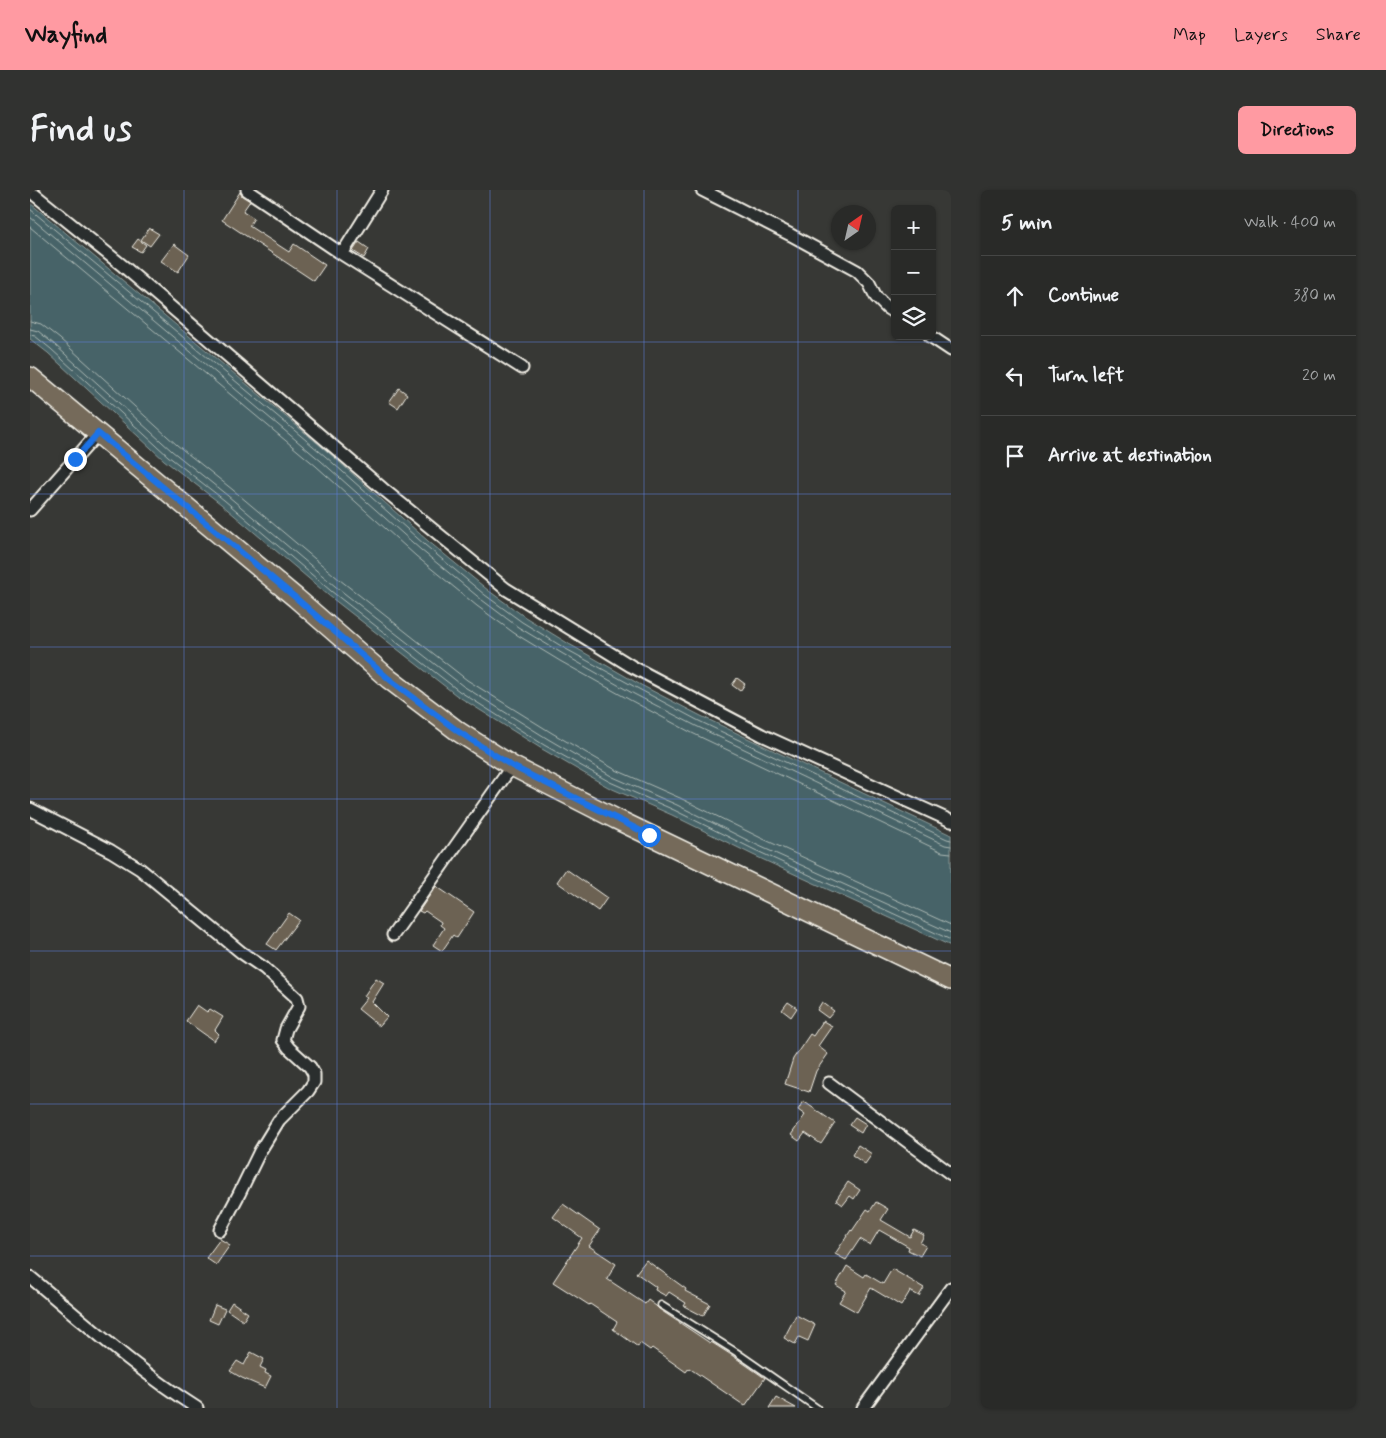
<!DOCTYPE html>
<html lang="en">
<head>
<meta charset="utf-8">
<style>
	body { margin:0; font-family:Mynerve,sans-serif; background:#313230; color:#f1f3f6 }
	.controls { position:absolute; right:15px; top:15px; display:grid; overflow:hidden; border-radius:8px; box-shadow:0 1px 4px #0004 }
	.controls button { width:45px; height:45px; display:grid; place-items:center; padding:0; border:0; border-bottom:1px solid #454645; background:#292a28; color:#f1f3f6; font:25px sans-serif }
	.compass { position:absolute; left:801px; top:15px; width:45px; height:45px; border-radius:50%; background:#292a28; box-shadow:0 1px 4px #0004; rotate:34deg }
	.stop { position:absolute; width:15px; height:15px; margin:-11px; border:4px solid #1a73e8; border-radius:50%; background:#fff }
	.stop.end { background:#1a73e8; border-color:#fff; box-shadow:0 1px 5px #0008 }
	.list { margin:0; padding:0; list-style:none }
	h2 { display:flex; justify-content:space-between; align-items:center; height:65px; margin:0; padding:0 20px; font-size:21px }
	h2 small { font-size:16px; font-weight:400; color:#a5a7a8 }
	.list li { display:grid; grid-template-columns:32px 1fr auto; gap:15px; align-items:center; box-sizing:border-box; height:80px; padding:0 20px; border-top:1px solid #454645 }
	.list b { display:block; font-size:19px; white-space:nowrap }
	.list em { font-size:16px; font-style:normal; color:#a5a7a8 }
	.icon { flex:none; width:28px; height:28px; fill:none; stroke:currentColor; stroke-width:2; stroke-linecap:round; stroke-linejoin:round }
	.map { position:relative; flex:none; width:921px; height:1218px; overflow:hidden; border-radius:8px }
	header { display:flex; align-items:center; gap:30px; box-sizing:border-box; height:70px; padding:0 25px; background:#ff9aa2; color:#111 }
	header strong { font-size:24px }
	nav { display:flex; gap:28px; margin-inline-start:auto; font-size:18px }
	.intro { display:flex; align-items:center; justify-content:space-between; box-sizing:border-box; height:120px; padding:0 30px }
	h1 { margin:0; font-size:35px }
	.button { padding:12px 22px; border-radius:8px; background:#ff9aa2; color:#111; font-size:18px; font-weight:700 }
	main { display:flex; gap:30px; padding:0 30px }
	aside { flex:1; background:#292a28; border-radius:8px; box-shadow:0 1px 4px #0004 }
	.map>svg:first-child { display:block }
	.water { fill:#466468; stroke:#8c9c9b }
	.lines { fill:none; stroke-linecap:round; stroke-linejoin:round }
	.shore { stroke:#aeb9b5; stroke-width:1 }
	.building { fill:#6c6253; stroke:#f4f1e8 }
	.lane-casing { stroke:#f4f1e8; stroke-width:9 }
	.street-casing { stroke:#f4f1e8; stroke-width:15 }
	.primary-casing { stroke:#f4f1e8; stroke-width:22 }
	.lane { stroke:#2a2d2e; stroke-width:5.5 }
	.street { stroke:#2a2d2e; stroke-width:11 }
	.primary { stroke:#746a5a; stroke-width:19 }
	.route { stroke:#1a73e8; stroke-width:6 }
	.grid { fill:none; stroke:#5e7fdd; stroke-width:1; stroke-opacity:0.55 }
</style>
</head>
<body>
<header>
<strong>Wayfind</strong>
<nav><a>Map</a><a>Layers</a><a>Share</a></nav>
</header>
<div class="intro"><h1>Find us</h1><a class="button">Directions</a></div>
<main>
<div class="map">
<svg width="921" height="1218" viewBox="0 0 921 1218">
	<rect width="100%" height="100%" fill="#373835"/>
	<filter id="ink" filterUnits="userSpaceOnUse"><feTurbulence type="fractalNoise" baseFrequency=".02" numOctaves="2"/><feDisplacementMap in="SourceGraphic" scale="10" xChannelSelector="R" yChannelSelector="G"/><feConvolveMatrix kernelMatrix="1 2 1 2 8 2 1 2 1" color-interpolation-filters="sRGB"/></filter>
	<g filter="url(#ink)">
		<!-- water -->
		<path class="water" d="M0,13L298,262L398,351L459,401L495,427L539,454L609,494L671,526L921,645V756L723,665L642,625L578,597L512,559L426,505L298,405L191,314L134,270L18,163L0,149Z"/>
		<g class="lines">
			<!-- shore -->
			<path class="shore" d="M0,19L295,266L395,355L455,405L492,432L536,459L607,498L669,531L917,649L921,650
				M0,27L291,271L391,360L452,410L488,437L533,464L604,504L666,536L915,655L921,656
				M0,37L286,276L386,366L447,416L484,443L530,471L600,510L662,543L912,662L921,663
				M0,131L11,134L30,149L147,255L203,300L310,390L437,490L522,543L586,580L650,608L731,648L921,735
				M0,139L8,141L25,155L142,261L198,306L305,396L433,496L518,549L583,587L647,615L727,655L921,743
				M0,145L5,146L21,159L138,266L194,310L301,401L429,501L514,555L580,592L644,620L725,660L921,750"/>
		</g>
		<!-- building -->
		<path class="building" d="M210,2L212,6L220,11L213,21L224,28L219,36L259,62L264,54L295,75L284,91L192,30Z
			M119,38L129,44L120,56L111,50Z
			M108,49L116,55L111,62L102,57Z
			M329,52L339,59L334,68L323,61Z
			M144,54L159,65L148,82L131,71Z
			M369,198L377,204L368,218L359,212Z
			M707,488L715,494L710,501L702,495Z
			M536,679L577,708L568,721L527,692Z
			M406,696L444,722L427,748L423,745L412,761L403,755L414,738L410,735L411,732L395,721L393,723L389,721Z
			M259,723L269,730L246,760L237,754Z
			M346,788L354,793L342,812L357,827L349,836L328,819L337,808L334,806Z
			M758,812L767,818L761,827L752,820Z
			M792,812L804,821L798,828L787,820Z
			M167,815L177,822L180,819L193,827L185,840L189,844L184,851L156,831Z
			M793,831L802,836L788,856L798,864L786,881L779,902L755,894L763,869L780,844L783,846Z
			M773,911L805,933L791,954L775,943L769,951L761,945L775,925L768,920Z
			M825,927L836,934L831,943L819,935Z
			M828,955L842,964L835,974L822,965Z
			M818,992L830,1000L824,1009L820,1006L813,1015L806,1010Z
			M846,1012L858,1019L851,1030L880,1047L884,1040L894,1045L890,1053L896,1056L890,1066L878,1060L879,1057L849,1040L840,1055L830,1049L816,1070L805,1064L821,1040L822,1041L837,1019L840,1021Z
			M533,1014L570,1040L559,1056L586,1074L577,1089L615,1114L618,1110L626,1116L629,1119L680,1153L681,1152L703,1166L735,1188L715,1216L659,1178L656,1182L622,1158L620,1160L610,1153L608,1157L583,1139L587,1132L560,1114L559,1115L523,1092L552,1048L523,1027Z
			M190,1049L200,1055L186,1075L176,1068Z
			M616,1070L656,1099L655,1101L680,1114L673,1126L654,1116L656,1113L639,1102L636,1106L625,1100L626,1097L606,1083Z
			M817,1076L834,1087L836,1084L853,1094L862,1079L894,1098L889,1106L880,1101L871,1116L841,1098L827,1122L809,1112L816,1101L806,1095Z
			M202,1112L218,1123L213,1131L197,1120Z
			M185,1115L195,1119L188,1134L179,1130Z
			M766,1125L785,1135L778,1151L769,1147L765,1154L754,1148Z
			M221,1162L234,1169L230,1177L236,1180L235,1183L241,1186L235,1198L212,1188L200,1181L207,1171L214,1175Z
			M746,1207L766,1218H739Z"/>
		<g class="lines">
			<defs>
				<path id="lane" d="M631,1115L706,1162L787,1218"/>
				<path id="street" d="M217,0L312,64
					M352,0L312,64L492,178
					M672,0L761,45L827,81L839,93L846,107L857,118L865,123
					M5,5L93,76L353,299L476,399L601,476L732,545L921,631
					M900,146L921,160
					M0,320L68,243
					M0,619L81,661L110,679L212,763L234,778L267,808L269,816L256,839L253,850L259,858L280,877L284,884V892L278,901L249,930L230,961L209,1004L190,1040
					M363,745L482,576
					M799,893L921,984
					M0,1087C54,1132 107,1180 167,1218
					M833,1218L921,1098"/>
				<path id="primary" d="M0,187L266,408L359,489L429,542L482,576L586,629L921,790"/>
			</defs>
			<!-- lane casing -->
			<use href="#lane" class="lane-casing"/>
			<!-- street casing -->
			<use href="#street" class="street-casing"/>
			<!-- primary casing -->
			<use href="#primary" class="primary-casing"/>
			<!-- lane -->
			<use href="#lane" class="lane"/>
			<!-- street -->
			<use href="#street" class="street"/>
			<!-- primary -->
			<use href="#primary" class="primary"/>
		</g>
	</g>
	<g class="lines" filter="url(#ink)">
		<!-- route -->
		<path class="route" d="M45,269L68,243L266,408L359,489L429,542L482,576L619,645"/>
	</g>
	<!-- grid -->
	<path class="grid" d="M154,0V1218M307,0V1218M460,0V1218M614,0V1218M768,0V1218M0,152H921M0,304H921M0,457H921M0,609H921M0,761H921M0,914H921M0,1066H921"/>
</svg>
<div class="controls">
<button>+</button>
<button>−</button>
<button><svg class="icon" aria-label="layers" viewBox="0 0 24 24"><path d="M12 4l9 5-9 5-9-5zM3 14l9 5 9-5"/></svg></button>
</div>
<svg class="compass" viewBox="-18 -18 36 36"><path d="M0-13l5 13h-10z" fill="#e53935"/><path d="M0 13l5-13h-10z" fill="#a5a7a8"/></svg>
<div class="stop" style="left:619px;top:645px"></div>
<div class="stop end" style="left:45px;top:269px"></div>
</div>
<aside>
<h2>5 min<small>Walk · 400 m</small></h2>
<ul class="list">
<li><svg class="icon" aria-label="ahead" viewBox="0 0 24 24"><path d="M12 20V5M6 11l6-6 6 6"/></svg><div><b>Continue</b></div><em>380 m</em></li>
<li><svg class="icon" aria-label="left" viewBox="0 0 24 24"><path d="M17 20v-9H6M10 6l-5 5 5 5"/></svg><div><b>Turn left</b></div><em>20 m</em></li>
<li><svg class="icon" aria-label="arrive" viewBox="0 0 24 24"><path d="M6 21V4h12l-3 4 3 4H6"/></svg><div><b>Arrive at destination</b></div></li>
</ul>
</aside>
</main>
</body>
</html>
